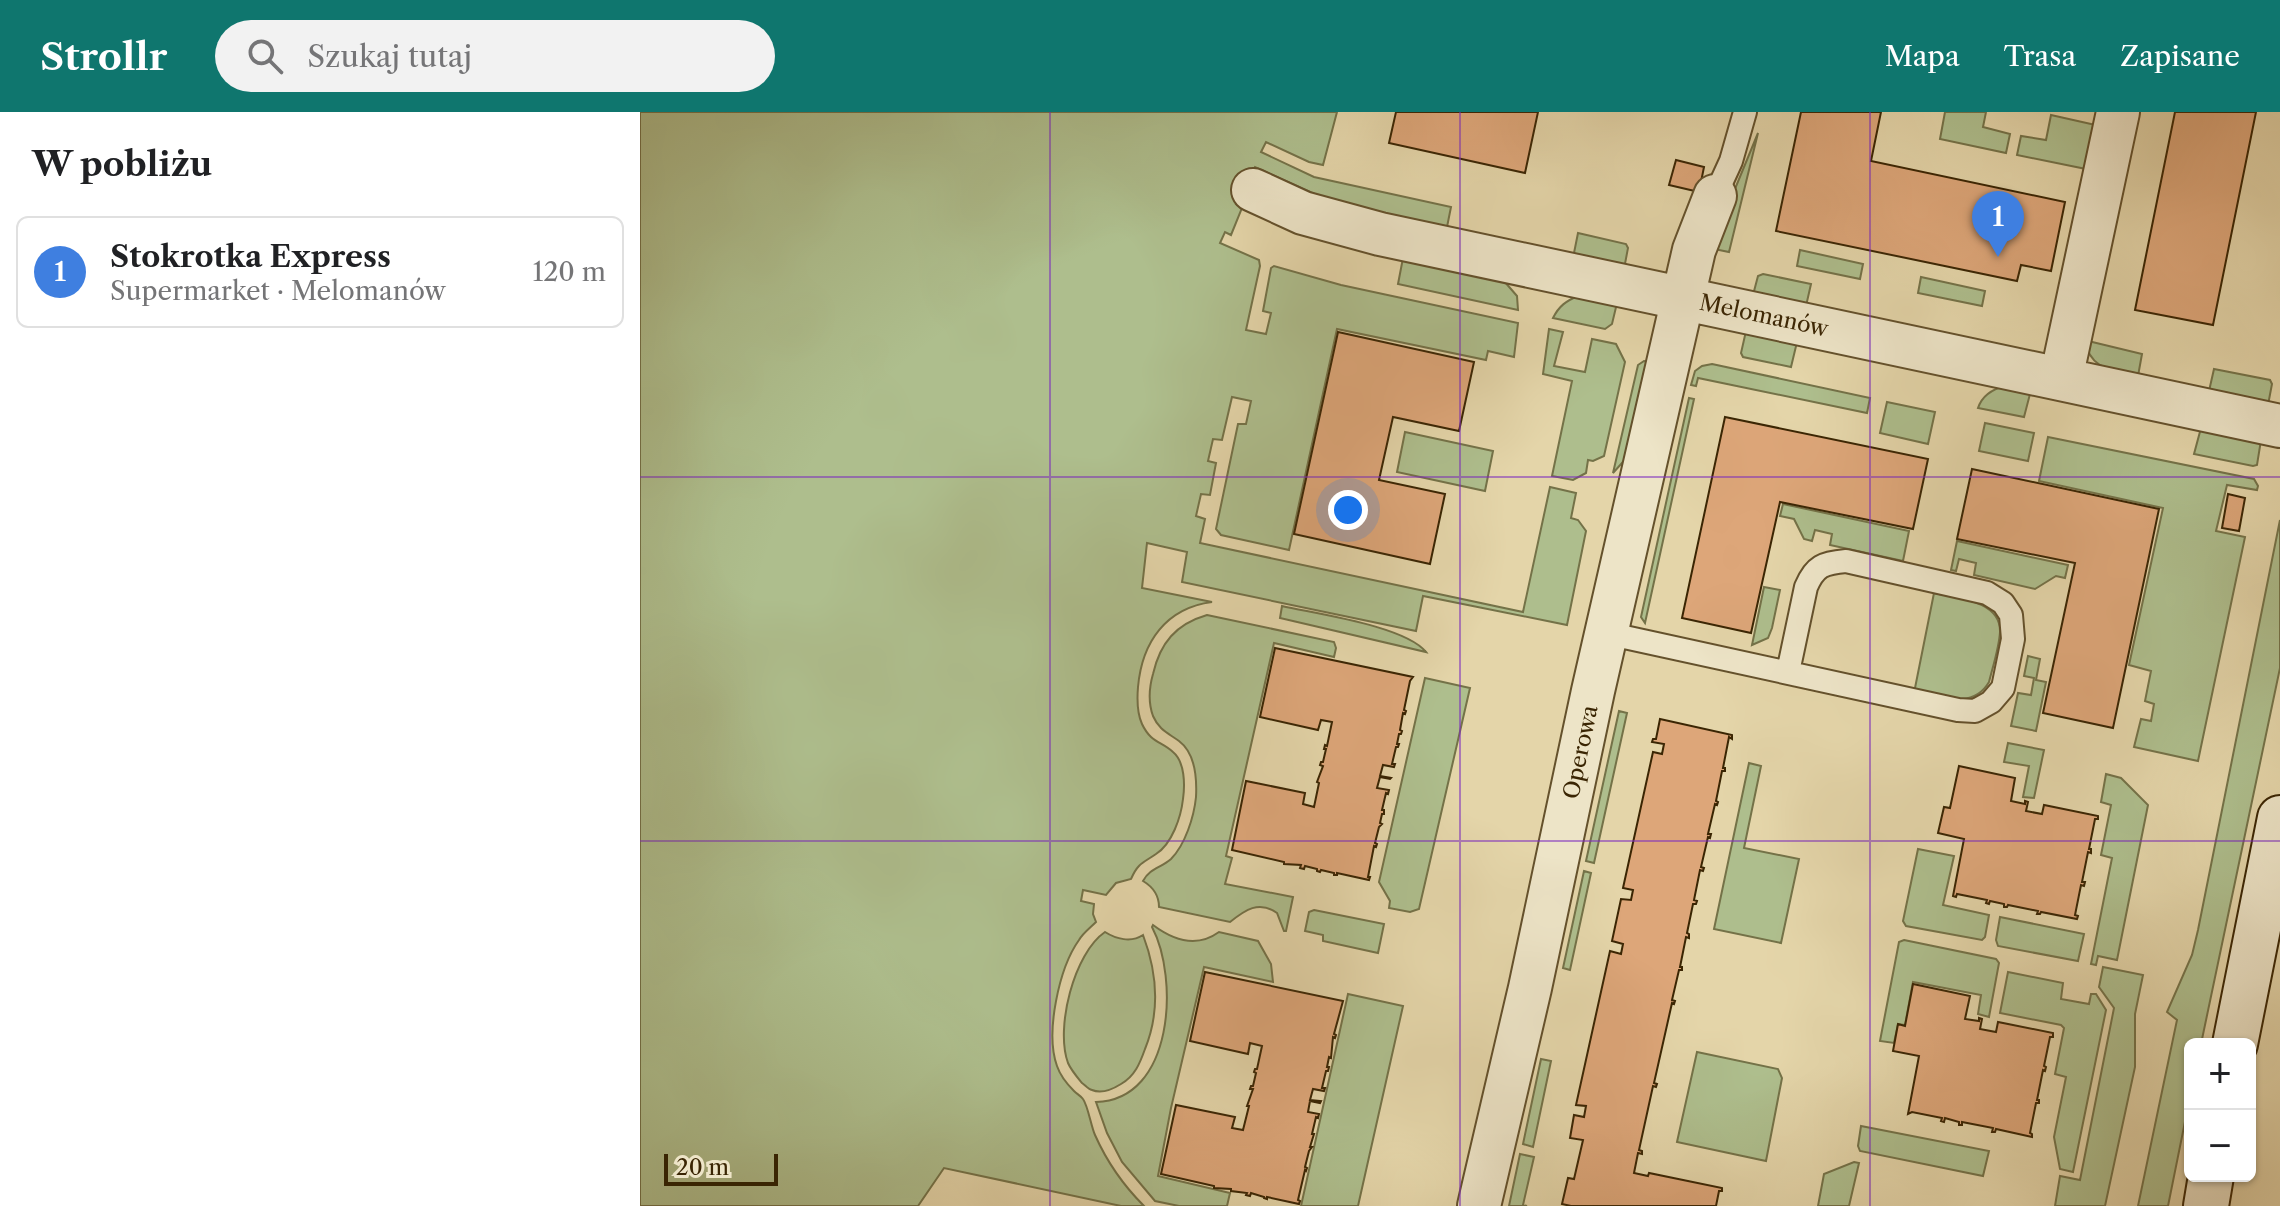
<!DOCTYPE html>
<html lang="pl">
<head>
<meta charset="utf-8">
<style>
	body { margin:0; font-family:"Libre Caslon Text",serif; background:#f2f2f2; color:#202124 }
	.controls { position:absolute; right:24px; bottom:24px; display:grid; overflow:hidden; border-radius:12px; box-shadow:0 2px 6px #0004 }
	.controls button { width:72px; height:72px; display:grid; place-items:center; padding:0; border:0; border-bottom:2px solid #e0e0e0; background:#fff; color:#202124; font:40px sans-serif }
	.scale { position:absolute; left:24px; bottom:20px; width:114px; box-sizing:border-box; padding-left:8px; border:4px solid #3a2503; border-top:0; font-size:22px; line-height:28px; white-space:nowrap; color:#3a2503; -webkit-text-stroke:6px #ede4c7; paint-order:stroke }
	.you { position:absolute; left:708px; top:398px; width:28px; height:28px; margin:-20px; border:6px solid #fff; border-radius:50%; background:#1a73e8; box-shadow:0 0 0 12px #1a73e833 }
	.badge { display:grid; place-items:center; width:52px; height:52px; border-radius:50%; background:#0f766e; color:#fff; font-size:26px; font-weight:700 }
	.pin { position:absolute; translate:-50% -66px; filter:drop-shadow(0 2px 4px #0008) }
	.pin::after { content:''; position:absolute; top:42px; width:28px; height:24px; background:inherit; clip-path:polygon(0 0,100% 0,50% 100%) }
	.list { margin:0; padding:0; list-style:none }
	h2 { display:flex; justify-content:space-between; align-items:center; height:104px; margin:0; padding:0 32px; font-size:34px }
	h2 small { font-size:26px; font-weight:400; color:#757577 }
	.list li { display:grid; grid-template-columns:52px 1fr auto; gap:24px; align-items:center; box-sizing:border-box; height:112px; margin:0 16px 16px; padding:0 16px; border:2px solid #e0e0e0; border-radius:12px }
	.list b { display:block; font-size:30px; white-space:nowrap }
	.list p { margin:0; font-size:26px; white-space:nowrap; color:#757577 }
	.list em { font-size:26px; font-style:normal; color:#757577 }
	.icon { flex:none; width:44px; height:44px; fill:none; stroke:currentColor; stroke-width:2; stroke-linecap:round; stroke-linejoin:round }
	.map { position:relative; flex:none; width:1640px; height:1094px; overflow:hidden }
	header { display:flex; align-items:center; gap:48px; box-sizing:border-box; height:112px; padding:0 40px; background:#0f766e; color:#fff }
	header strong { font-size:38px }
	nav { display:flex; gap:44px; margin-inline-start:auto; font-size:28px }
	.search { width:560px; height:72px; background:#f2f2f2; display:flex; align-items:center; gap:20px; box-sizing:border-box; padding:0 28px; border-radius:44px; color:#757577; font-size:30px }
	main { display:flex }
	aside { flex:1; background:#fff }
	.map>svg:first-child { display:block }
	.green { fill:#aebe8d; stroke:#747248; stroke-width:2 }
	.building { fill:#dda679; stroke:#3a2503; stroke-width:2 }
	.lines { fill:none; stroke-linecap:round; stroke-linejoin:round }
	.lane-casing { stroke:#64512c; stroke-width:26 }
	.street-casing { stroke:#64512c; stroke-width:46 }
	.secondary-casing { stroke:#3a2503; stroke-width:48 }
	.lane { stroke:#ede4c7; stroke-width:22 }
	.street { stroke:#ede4c7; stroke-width:42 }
	.secondary { stroke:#ede4c7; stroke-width:44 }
	.grid { fill:none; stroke:#7b2cbf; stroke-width:2; stroke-opacity:0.55 }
	.labels { text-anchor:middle; stroke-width:7; stroke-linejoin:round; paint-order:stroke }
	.street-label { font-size:22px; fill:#3a2503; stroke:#ede4c7 }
</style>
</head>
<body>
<header>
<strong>Strollr</strong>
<div class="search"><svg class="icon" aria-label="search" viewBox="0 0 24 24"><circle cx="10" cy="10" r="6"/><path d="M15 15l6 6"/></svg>Szukaj tutaj</div>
<nav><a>Mapa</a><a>Trasa</a><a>Zapisane</a></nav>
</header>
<main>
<aside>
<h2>W pobliżu<small></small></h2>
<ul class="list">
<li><span class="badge" style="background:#3f7fe0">1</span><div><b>Stokrotka Express</b><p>Supermarket · Melomanów</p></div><em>120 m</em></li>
</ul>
</aside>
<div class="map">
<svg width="1640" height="1094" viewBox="0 0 1640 1094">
	<rect width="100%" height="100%" fill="#e4d5a9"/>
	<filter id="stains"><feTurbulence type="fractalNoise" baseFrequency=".0025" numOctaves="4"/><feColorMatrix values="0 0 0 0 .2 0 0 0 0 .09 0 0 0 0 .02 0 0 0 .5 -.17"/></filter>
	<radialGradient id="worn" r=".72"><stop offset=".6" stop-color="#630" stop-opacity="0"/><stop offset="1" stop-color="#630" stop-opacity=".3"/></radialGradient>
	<!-- green -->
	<path class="green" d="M0,0H697L683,53L669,50L626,30L621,40L674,65L811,95L806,120L708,97L615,55L596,92L602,96L591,123L585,120L580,131L619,148L620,154L606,218L626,222L631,201L623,199L631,156L634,154L701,173L878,211L874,245L848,239L846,248L697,217L649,438L581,423L576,417L598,312H606L611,289L592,285L582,328L573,327L568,349L576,351L570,383L561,382L556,404L565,407L560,431L883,500L910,375L936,381L931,406L938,408L946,419L927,513L783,484L776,519L542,470L547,440L507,431L502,476L572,490C526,496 502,530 498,575C497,587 497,601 502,612C511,631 521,629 533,640C545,650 545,673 543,687C541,705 532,732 516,742C503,751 498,751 491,767L476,771L466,783L443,778L441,789L454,792L453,802L456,810C450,816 443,821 439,828C419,856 405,921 417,954C420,963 427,972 434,979C437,982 441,984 443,987C448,994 451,1014 455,1023C467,1050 483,1073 504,1094H481L304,1056L278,1094H0Z
		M1305,0H1346L1343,15L1370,22L1366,41L1300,27Z
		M1411,3L1460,14L1451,58L1377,43L1381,24L1406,28Z
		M1118,21L1089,140L1074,137L1076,123Z
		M938,121L986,132L988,136L984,157L933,146Z
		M1160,138L1223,152L1220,167L1157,154Z
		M763,146L864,169L877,184L878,198L758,172Z
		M1123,162L1171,172L1166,194L1113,183L1118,164Z
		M1281,165L1345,179L1342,194L1278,181Z
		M938,184L977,191L972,212L965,217L913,206C919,194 926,189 938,184Z
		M909,217L923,220L914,254L945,260L952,227L976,232L985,250L964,344L953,349L948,348L946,361L933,368L912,364L932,269L903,262Z
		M1106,219L1157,230L1151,255L1103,245L1101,241Z
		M1444,228L1502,242L1498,264C1470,257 1452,259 1444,228Z
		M1004,249L1011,250L991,341L973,361L998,253Z
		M1072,252L1230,286L1227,301L1058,266L1056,274L1051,273L1055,259L1062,254Z
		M1574,257L1630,268L1632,272L1628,293L1569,279Z
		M1365,274L1390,282L1384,305L1338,296C1342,284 1353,277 1365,274Z
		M1049,286L1054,287L1005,511L1001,505Z
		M1247,290L1295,300L1288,332L1240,321Z
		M1345,311L1394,321L1388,349L1339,339Z
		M1561,316L1621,328L1617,353L1613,354L1554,342Z
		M765,320L853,339L845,379L757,360Z
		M1408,325L1614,367L1618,374L1617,378L1587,373L1576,419L1605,425L1558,649L1494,635L1501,607L1511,609L1514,592L1505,589L1511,559L1489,553L1523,396L1399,369Z
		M1143,392L1269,419L1263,449L1190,433L1192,422L1175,418L1172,429L1164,427L1154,407L1140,404Z
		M1640,408V556L1561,932H1550V985L1528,1094H1498L1537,908L1527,900L1552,843L1558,818Z
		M1317,429L1428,453L1425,466L1416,464L1395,477L1334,463L1336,451L1319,447L1316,459L1311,458Z
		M1124,475L1140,478L1132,516L1128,526L1112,533Z
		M1294,481C1316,486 1361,488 1360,520C1359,536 1353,554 1349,570C1333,598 1300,585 1274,581Z
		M642,494C677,502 765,514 786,540L640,506Z
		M567,503L694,530L696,536L694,545L634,531L586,744L592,746L585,772L653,785L646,819H644L637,801C619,788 605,798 590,810L519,795C519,783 513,775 503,769C510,756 521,756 531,747C545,733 554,705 556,685C557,666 555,641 539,629C528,621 519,618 513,604C508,590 509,576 513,562C520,531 536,512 567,503Z
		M1388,544L1400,547L1396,568L1406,570L1396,619L1371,614L1378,581L1391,583L1394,566L1384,564Z
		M785,566L830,576L779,797L770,800L749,796L750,789L739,770Z
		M979,599L987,601L954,751L946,749Z
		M1368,631L1404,638L1394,686L1383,685L1389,654L1364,650Z
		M1109,651L1121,654L1104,736L1159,747L1141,831L1074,817Z
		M1466,662L1481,666L1508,693L1477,848L1458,844L1456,853L1451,852L1472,746L1461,743L1471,693L1461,690Z
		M1278,737L1314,744L1303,793L1349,803L1345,825L1342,828L1266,814L1263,809Z
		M944,759L951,761L930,858L923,856Z
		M674,798L744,812L738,841L683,829V823L665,819L669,800Z
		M1360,805L1444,822L1438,849L1358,834L1356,828Z
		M513,813C533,828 557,836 579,820L618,829L631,852L633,870L564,855L531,996L518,1064L590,1081L587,1094H539L515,1089L482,1050L467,1021L456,990C534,988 539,866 512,815Z
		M465,820C476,827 491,831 503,823C517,860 520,900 505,937C500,951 495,964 481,972C473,977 461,982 452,978C448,977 445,973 442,971C437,965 431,958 428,951C415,916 434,841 465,820Z
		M1264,828L1356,847L1359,851L1349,905L1338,902L1341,883L1273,870L1265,913L1258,912L1254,931L1240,929L1259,830Z
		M1463,855L1503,863L1495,902V955L1465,1094H1415L1420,1064L1440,1068L1474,896L1459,875Z
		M1368,860L1423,871L1421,887L1449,892L1451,882H1456L1466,898L1433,1060L1420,1057L1414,1025L1426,965L1415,962L1424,916L1421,913L1360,901Z
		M708,882L763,894L718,1094H661Z
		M1057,940L1138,957L1142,966L1126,1049L1037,1030Z
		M901,947L911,949L893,1035L883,1032Z
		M1221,1014L1349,1039L1343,1064L1220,1039L1218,1034Z
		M880,1042L894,1045L883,1093L887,1094H869Z
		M1214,1050L1219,1051L1209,1094H1178L1184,1062Z"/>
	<!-- building -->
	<path class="building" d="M756,0H898L885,61L749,31Z
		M1161,0H1241L1231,49L1425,90L1411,159L1381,153L1377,169L1136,119Z
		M1535,0H1616L1573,213L1495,198Z
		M1036,48L1064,55L1059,80L1029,73Z
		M698,220L834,250L819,319L753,305L739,368L805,382L790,452L654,422Z
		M1085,305L1288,347L1273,417L1140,390L1111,521L1042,506Z
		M1332,357L1519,397L1473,616L1403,601L1435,451L1317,427Z
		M1588,382L1605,386L1599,419L1582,416Z
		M635,536L773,565L770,569L764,598L766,599L765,602L763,601L760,618L762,619L761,622H759L757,632H759L758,635H756L752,652H755L754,655L743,653L740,664L751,666L750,667L740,665L737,676L749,678L748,682L746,681L742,698H744V702H742L740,711L742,712L739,715L735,731L737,732L736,735L734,734L728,765H730L729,768L697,761V763H694V761L681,758L680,760L677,759V757L665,754L664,757L660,756L661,753L644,752V750L592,738L606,669L665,681L663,692L674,695L679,671L677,670L683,654L680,653L681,650H683L686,637H684L685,633L687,634L692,610L681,608L678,618L620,605Z
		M1020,607L1092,623V627L1089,625L1083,656H1085V659H1082L1076,689L1078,690L1077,693L1075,692L1068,722H1071L1070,726L1068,725L1061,755L1064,756L1063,759L1060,758L1054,788L1057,789L1056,792H1053L1047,821L1049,822V826L1046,825L1040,855H1042V858H1039L1032,888L1035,889L1034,892L1032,891L1014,971L1017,972L1016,975L1013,974L999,1038L1002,1039V1042L998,1041L994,1061L1008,1064L1009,1061L1082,1076V1079H1079L1076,1094H931L922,1092L928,1066L934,1067L943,1028L930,1026L934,1003L944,1005L946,994L936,993L970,839L981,842L983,832L972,829L981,787L991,788L993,778L983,776L1013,640L1022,642L1024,632L1012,630L1013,627H1016Z
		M1319,654L1375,666L1371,689L1385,692V689L1388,690L1386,699L1402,702L1404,693L1458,704V707H1455L1449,737H1451V741L1448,740L1442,770H1445L1444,774L1441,773L1435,803L1438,804L1437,807L1401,800L1400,802H1397L1398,799L1368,793L1367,795H1364V792L1350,789L1349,792L1346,791L1347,788L1317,782L1316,785L1313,784L1324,727L1298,721L1304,695L1310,696Z
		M565,860L703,889L694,922L696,923L695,926L693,925L691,946L689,945L687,955H689L688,959H686L682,976H685L684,979L673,977L670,988L681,989L680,991L670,989L668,1000L679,1002L678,1006L676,1005L672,1022H674L670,1035H672L669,1039L665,1055L667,1056L666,1059L665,1058L658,1088L660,1089L659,1092L627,1085V1087L624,1086V1085L611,1081L610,1084L606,1083L607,1081L591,1079V1077L574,1076V1074L521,1062L536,993L595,1005L592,1016L603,1018L609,994H607L613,977H610L611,974H613L616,961L614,960L615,957H617L622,934L610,931L608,942L550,929Z
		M1273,872L1330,884L1325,907L1339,909V906L1342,907L1340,917L1356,920L1358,910L1413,921V925H1410L1404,954L1406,955L1405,959L1403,958L1397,988H1399V991H1396L1390,1021L1392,1022V1025L1356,1017L1355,1020H1352L1353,1016L1322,1010V1013H1319V1010L1305,1006L1304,1010L1301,1009L1302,1006L1272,1000L1268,1002L1279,944L1253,939L1258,912L1265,914Z"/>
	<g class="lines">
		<defs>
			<path id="lane" d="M1075,84L1091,49L1105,0
				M966,521L1318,598L1335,599L1351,590L1363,576L1373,527L1371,503L1363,491L1347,481L1206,449C1183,451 1175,454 1166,475L1148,560"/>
			<path id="street" d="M613,78L663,101L740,122L1640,314
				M1421,267L1478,0
				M839,1094L890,876L953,579L1043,186L1054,138L1075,84"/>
			<path id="secondary" d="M1595,932L1640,706
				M1566,1094L1571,1064"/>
		</defs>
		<!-- lane casing -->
		<use href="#lane" class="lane-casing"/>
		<!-- street casing -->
		<use href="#street" class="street-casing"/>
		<!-- secondary casing -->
		<use href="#secondary" class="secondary-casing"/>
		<!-- lane -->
		<use href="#lane" class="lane"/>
		<!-- street -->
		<use href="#street" class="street"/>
		<!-- secondary -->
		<use href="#secondary" class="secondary"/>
	</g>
	<!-- grid -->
	<path class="grid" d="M410,0V1094M820,0V1094M1230,0V1094M0,365H1640M0,729H1640"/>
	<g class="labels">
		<!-- street labels -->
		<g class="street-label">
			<text transform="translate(1124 203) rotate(12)" y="8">Melomanów</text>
			<text transform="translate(940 640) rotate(-78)" y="8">Operowa</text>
		</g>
	</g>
	<rect width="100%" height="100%" filter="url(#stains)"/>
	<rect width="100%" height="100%" fill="url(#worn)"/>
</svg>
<div class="controls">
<button>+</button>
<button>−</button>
</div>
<div class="scale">20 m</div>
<div class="you"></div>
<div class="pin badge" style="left:1358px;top:145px;background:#3f7fe0">1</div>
</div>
</main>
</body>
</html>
